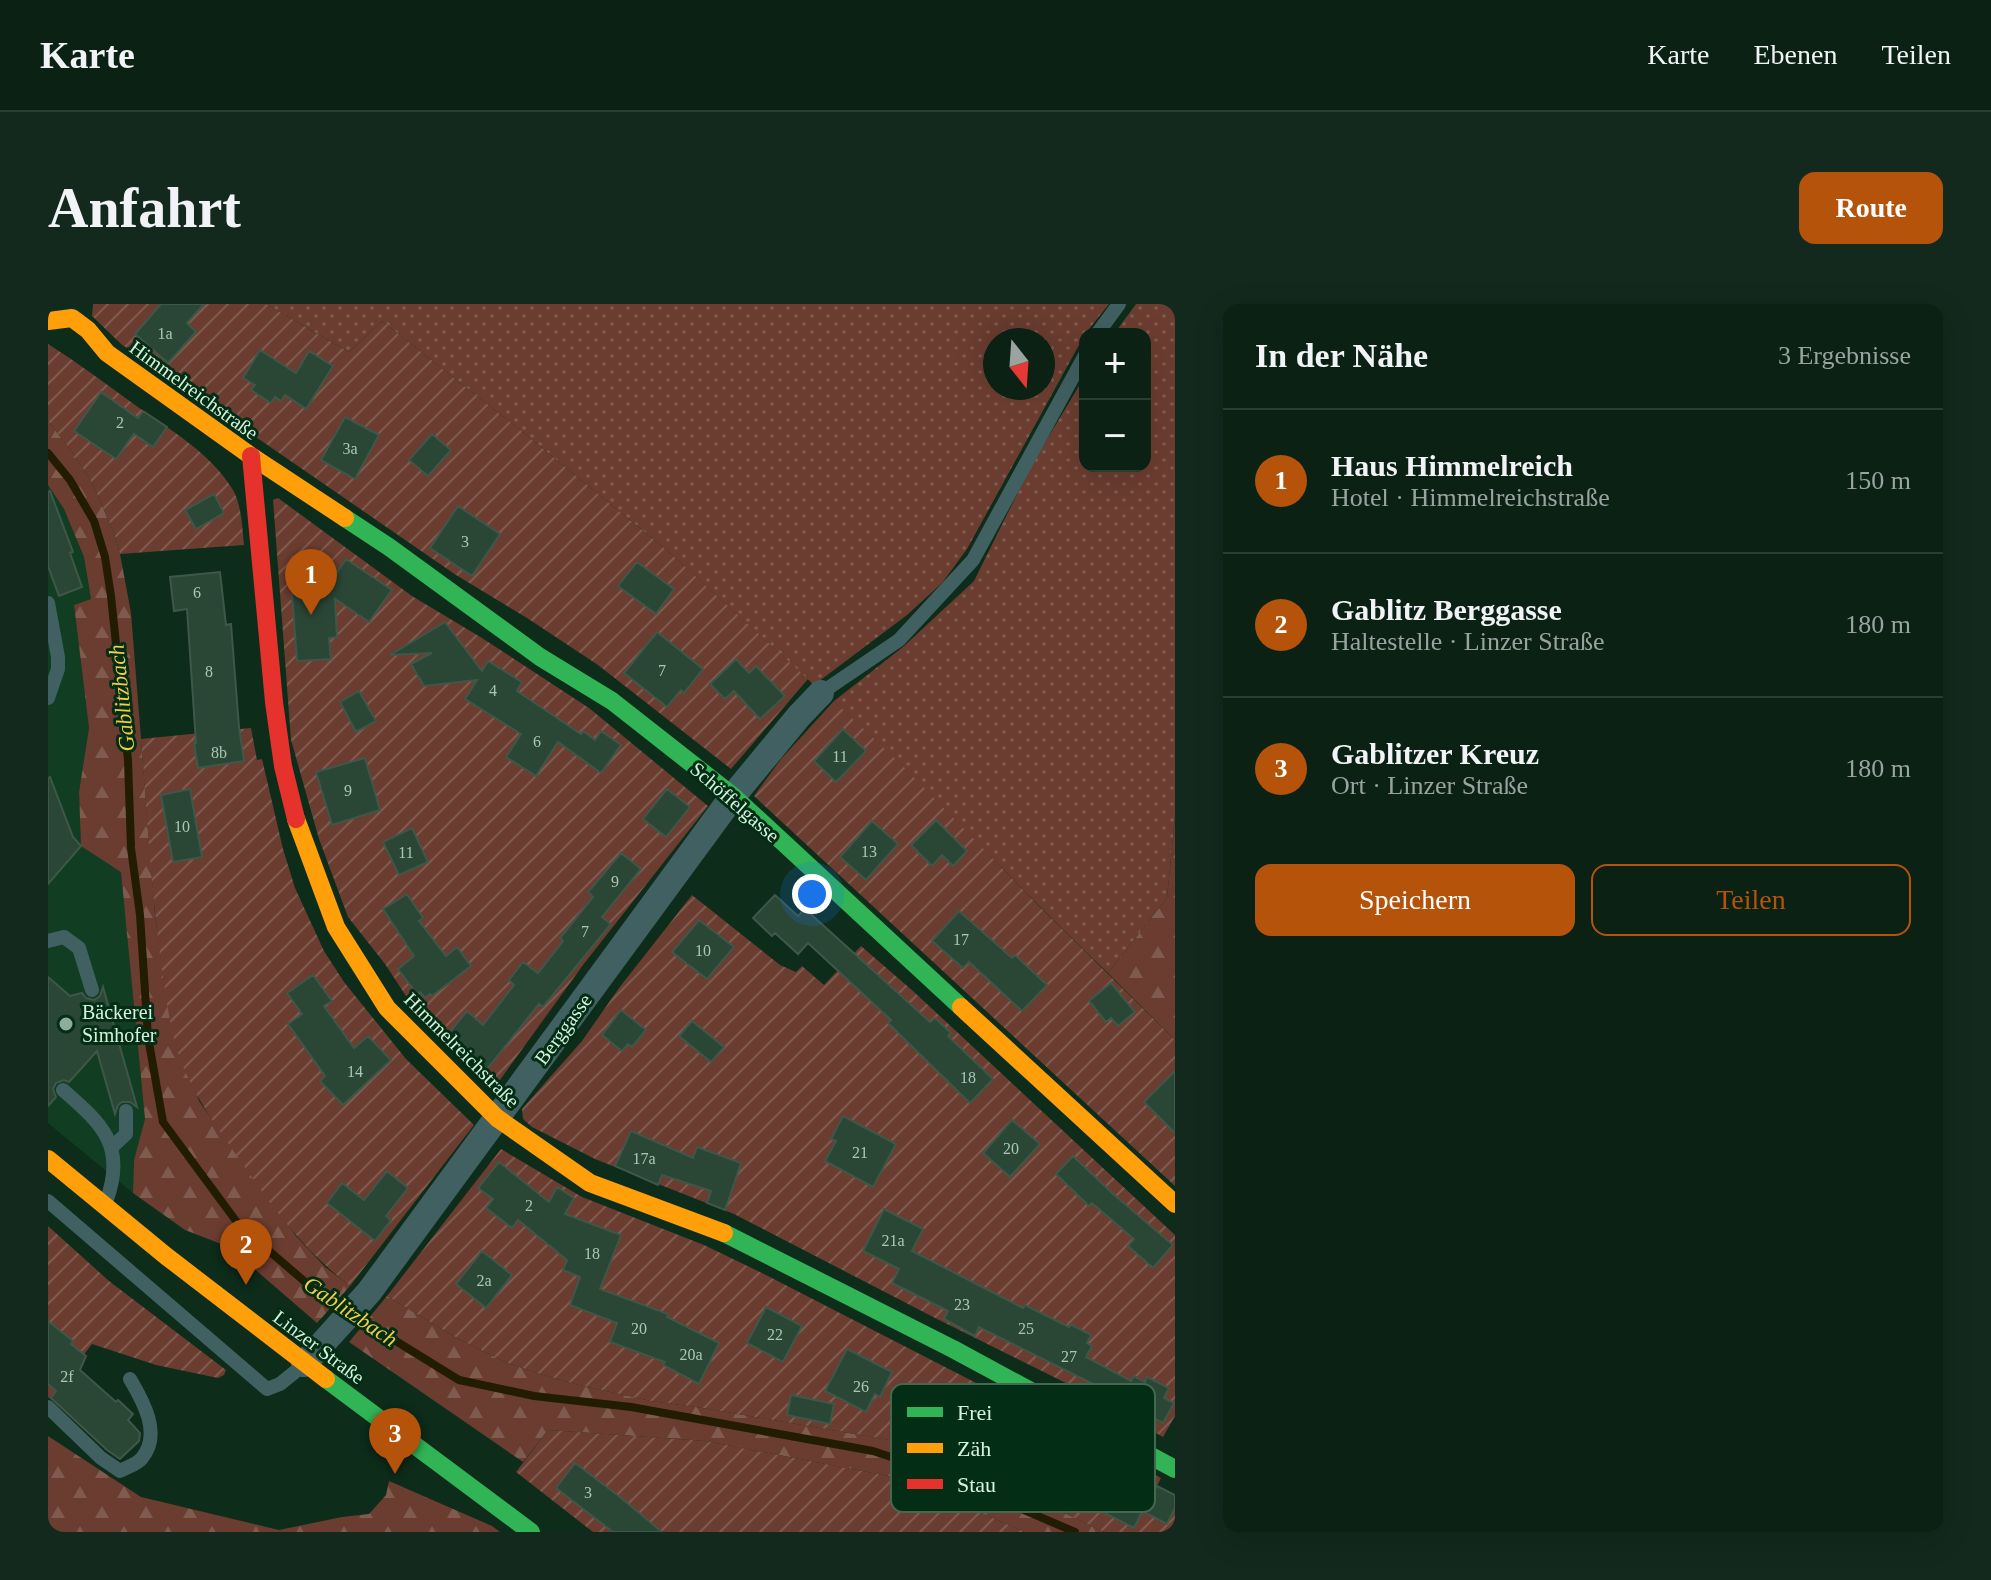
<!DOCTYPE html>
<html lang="de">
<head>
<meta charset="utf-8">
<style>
	body { margin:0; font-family:Georgia,serif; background:#13291d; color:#f1f3f6 }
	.controls { position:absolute; right:24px; top:24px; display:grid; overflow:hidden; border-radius:16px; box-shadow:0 8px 32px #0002 }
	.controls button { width:72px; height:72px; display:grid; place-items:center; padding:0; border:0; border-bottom:2px solid #2a3e34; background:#0a2114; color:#f1f3f6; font:40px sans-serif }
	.compass { position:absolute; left:935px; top:24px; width:72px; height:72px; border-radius:50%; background:#0a2114; box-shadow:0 8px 32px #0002; rotate:163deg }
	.you { position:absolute; left:764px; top:590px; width:28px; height:28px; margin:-20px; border:6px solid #fff; border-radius:50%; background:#1a73e8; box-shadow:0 0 0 12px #1a73e833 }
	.badge { display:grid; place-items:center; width:52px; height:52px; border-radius:50%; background:#b45309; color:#fff; font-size:26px; font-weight:700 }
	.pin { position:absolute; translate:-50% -66px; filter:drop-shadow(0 2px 4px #0008) }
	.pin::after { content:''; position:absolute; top:42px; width:28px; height:24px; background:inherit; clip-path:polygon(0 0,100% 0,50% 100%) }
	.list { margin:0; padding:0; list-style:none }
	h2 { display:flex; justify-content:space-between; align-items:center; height:104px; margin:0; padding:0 32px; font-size:34px }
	h2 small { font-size:26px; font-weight:400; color:#99a3a0 }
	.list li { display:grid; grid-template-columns:52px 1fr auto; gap:24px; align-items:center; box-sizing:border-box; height:144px; padding:0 32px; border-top:2px solid #2a3e34 }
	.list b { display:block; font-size:30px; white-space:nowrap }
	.list p { margin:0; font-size:26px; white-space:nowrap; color:#99a3a0 }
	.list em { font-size:26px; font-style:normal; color:#99a3a0 }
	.actions { display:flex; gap:16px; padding:24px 32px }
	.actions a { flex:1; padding:18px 0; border:2px solid #b45309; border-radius:16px; text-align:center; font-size:28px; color:#b45309 }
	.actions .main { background:#b45309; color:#fff }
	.map { position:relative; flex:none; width:1127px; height:1228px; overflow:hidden; border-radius:16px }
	header { display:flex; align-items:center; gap:48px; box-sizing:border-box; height:112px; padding:0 40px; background:#0a2114; border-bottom:2px solid #2a3e34 }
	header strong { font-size:38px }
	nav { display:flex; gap:44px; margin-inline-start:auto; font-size:28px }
	.intro { display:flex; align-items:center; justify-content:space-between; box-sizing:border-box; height:192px; padding:0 48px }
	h1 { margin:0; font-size:56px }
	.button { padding:20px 36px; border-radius:16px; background:#b45309; color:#fff; font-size:28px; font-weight:700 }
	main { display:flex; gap:48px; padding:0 48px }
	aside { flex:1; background:#0a2114; border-radius:16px; box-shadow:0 8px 32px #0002 }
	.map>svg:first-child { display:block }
	.built { fill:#113e23 }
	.grass { fill:url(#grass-dots); fill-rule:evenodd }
	.forest { fill:url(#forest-firs) }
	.garden { fill:url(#garden-furrows) }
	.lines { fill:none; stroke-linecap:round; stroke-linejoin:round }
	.stream { stroke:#221d02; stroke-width:8 }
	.building { fill:#2a4736; stroke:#3f5748; stroke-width:2 }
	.lane { stroke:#416062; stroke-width:14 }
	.street { stroke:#416062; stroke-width:26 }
	.fast { stroke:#30b455; stroke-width:18 }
	.slow { stroke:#ff9f0a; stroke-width:18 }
	.jam { stroke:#e5322d; stroke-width:18 }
	.poi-dot { fill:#90ad99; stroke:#032d14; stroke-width:3 }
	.labels { text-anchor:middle; stroke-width:6; stroke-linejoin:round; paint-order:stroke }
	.number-label { font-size:16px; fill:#abc7b3 }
	.street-label { font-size:20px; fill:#d6f2dd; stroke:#032d14 }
	.poi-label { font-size:20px; fill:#d6f2dd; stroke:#032d14; text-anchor:start }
	.water-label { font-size:22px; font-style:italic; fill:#f4cd47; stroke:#032d14 }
	.key { fill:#032d14; stroke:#426850; stroke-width:2 }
	.key-label { font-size:22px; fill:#d6f2dd }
</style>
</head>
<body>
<header>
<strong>Karte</strong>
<nav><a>Karte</a><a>Ebenen</a><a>Teilen</a></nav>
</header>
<div class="intro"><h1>Anfahrt</h1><a class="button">Route</a></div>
<main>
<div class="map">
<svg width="1127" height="1228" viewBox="0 0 1127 1228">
	<defs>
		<pattern id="grass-dots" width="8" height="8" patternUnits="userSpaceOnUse" patternTransform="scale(2)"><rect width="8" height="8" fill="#6b3d30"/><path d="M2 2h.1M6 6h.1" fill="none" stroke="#7f5a4e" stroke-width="1.8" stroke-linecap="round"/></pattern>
		<pattern id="forest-firs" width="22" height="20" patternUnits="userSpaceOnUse" patternTransform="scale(2)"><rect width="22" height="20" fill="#6b3d30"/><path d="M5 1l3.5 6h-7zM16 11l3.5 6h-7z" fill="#7f5a4e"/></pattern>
		<pattern id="garden-furrows" width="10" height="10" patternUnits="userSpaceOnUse" patternTransform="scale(2)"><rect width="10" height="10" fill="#6b3d30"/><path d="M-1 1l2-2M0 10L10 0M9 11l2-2" fill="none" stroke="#7f5a4e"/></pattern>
	</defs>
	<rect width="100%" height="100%" fill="#0d2c1a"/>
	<!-- built -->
	<path class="built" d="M0,181L16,205L36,253L43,295L26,301L41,424L31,488L33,542L73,567L97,815L86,856L85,889L0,819Z"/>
	<!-- grass -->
	<path class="grass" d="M218,0H1061L1037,30L919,245L894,279L859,311L766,381L621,248L471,125L334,17L301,48ZM947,36H995V84H947Z
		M1088,0H1127V513L1119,594L1060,669C967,580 879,485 786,397L855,343L926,277L984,160L1037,72V162H1097V30H1066Z"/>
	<!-- forest -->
	<path class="forest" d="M0,117L25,149L44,179L66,229L72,250L83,309L107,611L117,686L151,797L210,881L248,932L277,963L302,982L269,1019L181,943L137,926L85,889L86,856L97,815L73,568L33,542L31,488L41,424L26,301L43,295L36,253L16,205L0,181Z
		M1127,513V736L1060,669L1119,594Z
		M339,992L407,1033L457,1058L492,1070L531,1081L603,1097L655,1104L859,1139L927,1166L1056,1228H977L856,1175L658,1137L500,1126L475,1158L301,1038Z
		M0,1132L93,1193L231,1226L294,1213L321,1210L338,1191L341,1177L444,1222L452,1228H0Z"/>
	<!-- garden -->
	<path class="garden" d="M45,0H218L301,48L334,17L471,125L621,248L760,375L683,465L550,361L479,314L408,271L73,40L44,12Z
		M0,40C30,59 58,80 87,101C121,125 163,149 185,186C194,202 194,223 196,241L72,250L66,229L44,179L25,149L0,117Z
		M230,194L364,292L434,334L541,404L660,502L535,661L444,787L377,721L337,660L300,613L271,535L243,436L225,196Z
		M786,397L854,461L990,601L1127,736V882L706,492L733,455Z
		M203,424L209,456L214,455L235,545L247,584L276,647L296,678L358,755L426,821L302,982C261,951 230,911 201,869C177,834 150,800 134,760C122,729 118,693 113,659C103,585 99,510 93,435Z
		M644,591L732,661L748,668L754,662L776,681L813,642L865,687L1127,931V1112L1115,1133L1034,1087L891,1016L686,910L547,855L484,823L475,815L474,805L534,737L571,684Z
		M453,845L534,893L656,941L716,970L1113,1174L1109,1182L1127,1191V1228H1056L927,1166L859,1139L655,1104L603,1097L531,1081L492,1070L457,1058L407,1033L339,992Z
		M0,922L61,977L178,1066L176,1071L170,1074L108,1061L44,1040L2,1095L0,1093Z
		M500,1126L658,1137L856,1175L977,1228H545L468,1168Z"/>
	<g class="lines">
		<!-- stream -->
		<path class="stream" d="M0,149L22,176L46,217L57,253L63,292L80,456L83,544L92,611L100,733L115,818L191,921L270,989L411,1076L486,1092L583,1103L825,1147L888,1168L1027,1228"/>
	</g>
	<!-- building -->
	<path class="building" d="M113,0H156L139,19L148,28L120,59L87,30Z
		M212,46L248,69L261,47L285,62L258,105L237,91L233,97L227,93L223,99L203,86L207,81L195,74Z
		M53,88L90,114L95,107L119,123L105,143L86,130L68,155L26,127Z
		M297,113L331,131L307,175L273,156Z
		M384,130L403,146L380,172L361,156Z
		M2,187L25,248L22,249L34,283L11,292L0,262V188Z
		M166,190L176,209L148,225L137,206Z
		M410,202L452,230L424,272L382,244Z
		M298,255L344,286L321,318L287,295L289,333L281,334L283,355L249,357L244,290L276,288Z
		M589,258L626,285L608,310L570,282Z
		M172,268L178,321L183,320L191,423L196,457L150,464L146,439H148L139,305L126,307L122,273Z
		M397,318L434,367L440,357L474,378L469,387L533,430L535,427L547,436L553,427L573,441L553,469L510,438L488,472L458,453L473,430L417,395L429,376L376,382L363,360L384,349L342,351Z
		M609,328L655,365L636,389L633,386L619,403L576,369Z
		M688,355L701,369L708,362L737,392L712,415L686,387L677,395L662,380Z
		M311,387L328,417L308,428L292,398Z
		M795,425L818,447L788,478L766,457Z
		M317,454L332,506L284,521L268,468Z
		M2,473L25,533L33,542L0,580V474Z
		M142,485L154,553L125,558L113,491Z
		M619,485L642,503L618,533L595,515Z
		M888,516L919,547L905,562L894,551L884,562L863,541Z
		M824,517L850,540L818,576L792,553Z
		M364,524L380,558L351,571L335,538Z
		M573,549L593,565L554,613L563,620L495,703L491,700L439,765L401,729L419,707L435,721L466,681L461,676L475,658L490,669L515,637L512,634L545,593L540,588Z
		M359,590L375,614L371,617L398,652L409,643L423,662L384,692L382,690L377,694L372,688L369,690L350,665L366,652L335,605Z
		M727,591L750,612L757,605L882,718L887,714L903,729L900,732L945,775L922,799L840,719L843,716L760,639L750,650L727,629L724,632L705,614Z
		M911,607L964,654L967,651L999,681L974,707L921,658L915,664L884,637Z
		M651,616L686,643L659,675L624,648Z
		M265,671L284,697L276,702L306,744L320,732L343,756L295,801L272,777L277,772L240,720L254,710L239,689Z
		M0,673L22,692L34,689L38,694L46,696L52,692L55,683L89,803L82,798H74L70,801L67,810L49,747L21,778L16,776L8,779L5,785L8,793L0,802Z
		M1063,679L1087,708L1070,722L1063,714L1058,718L1041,697Z
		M573,706L598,726L584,743L580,740L574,747L554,731Z
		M644,717L676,743L663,758L631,732Z
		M1127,767V829L1096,798Z
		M795,812L848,840L825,883L777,857L788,837L783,835Z
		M964,816L992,840L962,873L935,849Z
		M583,827L645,854L649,843L693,859L677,906L659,899L663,887L614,871L610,881L567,862Z
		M1025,852L1064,889L1125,941L1105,964L1080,942L1086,935L1044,899L1041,902L1008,870Z
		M451,858L501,898L509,883L526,894L517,910L573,931L552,985L620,1010L619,1013L671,1039L651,1080L615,1061L617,1058L562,1038L569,1019L522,1001L532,973L515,966L519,956L470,916L464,924L438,904L445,895L430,884Z
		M339,867L360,884L338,912L343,916L327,937L279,899L294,879L316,896Z
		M836,905L875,925L864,947L975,1004L977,1001L1021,1023L1022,1020L1043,1031L1039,1039L1044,1042L1038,1053L1083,1077L1086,1072L1097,1078L1099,1073L1121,1084L1116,1094L1126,1099L1115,1119L1062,1091L1063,1089L931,1023L927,1032L896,1015L900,1007L844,979L851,965L815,947Z
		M434,947L464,971L438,1004L408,980Z
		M718,1003L754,1022L735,1058L699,1039Z
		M0,1017L25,1037L23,1040L38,1052L32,1066L68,1098L70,1096L85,1110L80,1116L92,1129L91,1137L72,1155L59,1146L3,1094L8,1087L0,1080Z
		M799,1045L844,1068L832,1093L827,1090L818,1108L777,1087Z
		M743,1091L786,1100L782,1120L739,1111Z
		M527,1159L572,1193L614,1228H565L508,1184Z
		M1032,1162L1081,1187L1083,1182L1102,1192L1086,1224L1018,1189Z
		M1109,1182L1127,1191V1204L1119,1220L1096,1208Z"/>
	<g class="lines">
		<!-- lane -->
		<path class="lane" d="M1049,30L1071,0
			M0,299L10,353V365L0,394
			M773,389L851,336L925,256L1037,51
			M0,637L16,633L31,644L44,686
			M15,786C54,820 79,842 58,898
			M63,844L78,830V807
			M0,897L219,1085L232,1080L253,1063
			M0,1103L53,1154L72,1167C79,1163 90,1160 94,1154C114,1130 95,1097 82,1075"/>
		<!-- street -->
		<path class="street" d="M256,1060L321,988L685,492L751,412L773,389"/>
		<!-- fast -->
		<path class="fast" d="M297,214L341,243L492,353L564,397L685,492L913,703
			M676,929L905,1045L1127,1165
			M278,1075L483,1228"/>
		<!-- slow -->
		<path class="slow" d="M0,17L24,14L40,26L59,49L203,152L297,214
			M248,515L288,623L339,704L449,814L542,879L676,929
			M913,703L1127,900
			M0,855L118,952L278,1075"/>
		<!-- jam -->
		<path class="jam" d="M203,152L226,398L235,462L248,515"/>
	</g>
	<!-- markers -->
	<circle class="poi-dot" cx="18" cy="720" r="8"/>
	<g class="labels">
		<!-- number labels -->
		<g class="number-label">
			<text x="117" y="35">1a</text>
			<text x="72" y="124">2</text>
			<text x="302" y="150">3a</text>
			<text x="417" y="243">3</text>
			<text x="149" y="294">6</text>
			<text x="614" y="372">7</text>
			<text x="161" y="373">8</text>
			<text x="445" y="392">4</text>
			<text x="489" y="443">6</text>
			<text x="171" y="454">8b</text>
			<text x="792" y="458">11</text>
			<text x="300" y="492">9</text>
			<text x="134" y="528">10</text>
			<text x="821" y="553">13</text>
			<text x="358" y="554">11</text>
			<text x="567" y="583">9</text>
			<text x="537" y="633">7</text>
			<text x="913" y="641">17</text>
			<text x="655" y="652">10</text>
			<text x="307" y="773">14</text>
			<text x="920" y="779">18</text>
			<text x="963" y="850">20</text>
			<text x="812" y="854">21</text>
			<text x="596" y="860">17a</text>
			<text x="481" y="907">2</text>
			<text x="845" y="942">21a</text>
			<text x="544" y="955">18</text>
			<text x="436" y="982">2a</text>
			<text x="914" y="1006">23</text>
			<text x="591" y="1030">20</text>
			<text x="978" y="1030">25</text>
			<text x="727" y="1036">22</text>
			<text x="643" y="1056">20a</text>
			<text x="1021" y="1058">27</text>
			<text x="19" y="1078">2f</text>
			<text x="813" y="1088">26</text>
			<text x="540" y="1194">3</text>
		</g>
		<!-- street labels -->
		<g class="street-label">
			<text transform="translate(146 86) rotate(36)" y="7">Himmelreichstraße</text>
			<text transform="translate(687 498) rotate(41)" y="7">Schöffelgasse</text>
			<text transform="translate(515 725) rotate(-54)" y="7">Berggasse</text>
			<text transform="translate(414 746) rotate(45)" y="7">Himmelreichstraße</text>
			<text transform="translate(271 1043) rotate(37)" y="7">Linzer Straße</text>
		</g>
		<!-- poi labels -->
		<g class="poi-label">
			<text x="34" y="715">Bäckerei<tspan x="34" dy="23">Simhofer</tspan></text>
		</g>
		<!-- water labels -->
		<g class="water-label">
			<text transform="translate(73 394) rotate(-96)" y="8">Gablitzbach</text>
			<text transform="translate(303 1007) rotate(34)" y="8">Gablitzbach</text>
		</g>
	</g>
	<!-- legend -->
	<rect x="843" y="1080" width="264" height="128" rx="12" class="key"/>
	<rect x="859" y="1103" width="36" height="10" fill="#30b455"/>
	<rect x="859" y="1139" width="36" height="10" fill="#ff9f0a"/>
	<rect x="859" y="1175" width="36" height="10" fill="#e5322d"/>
	<g class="key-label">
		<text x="909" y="1116">Frei</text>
		<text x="909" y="1152">Zäh</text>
		<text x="909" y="1188">Stau</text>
	</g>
</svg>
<div class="controls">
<button>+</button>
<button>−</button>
</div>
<svg class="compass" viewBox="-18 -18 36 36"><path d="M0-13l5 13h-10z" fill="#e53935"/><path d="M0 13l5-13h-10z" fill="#99a3a0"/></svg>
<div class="you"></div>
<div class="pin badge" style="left:263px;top:311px">1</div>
<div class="pin badge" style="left:198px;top:981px">2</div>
<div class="pin badge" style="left:347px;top:1170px">3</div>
</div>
<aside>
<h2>In der Nähe<small>3 Ergebnisse</small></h2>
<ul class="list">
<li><span class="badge">1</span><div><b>Haus Himmelreich</b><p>Hotel · Himmelreichstraße</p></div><em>150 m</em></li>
<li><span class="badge">2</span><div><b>Gablitz Berggasse</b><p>Haltestelle · Linzer Straße</p></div><em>180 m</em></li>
<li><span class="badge">3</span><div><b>Gablitzer Kreuz</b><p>Ort · Linzer Straße</p></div><em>180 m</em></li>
</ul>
<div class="actions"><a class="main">Speichern</a><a>Teilen</a></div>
</aside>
</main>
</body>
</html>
